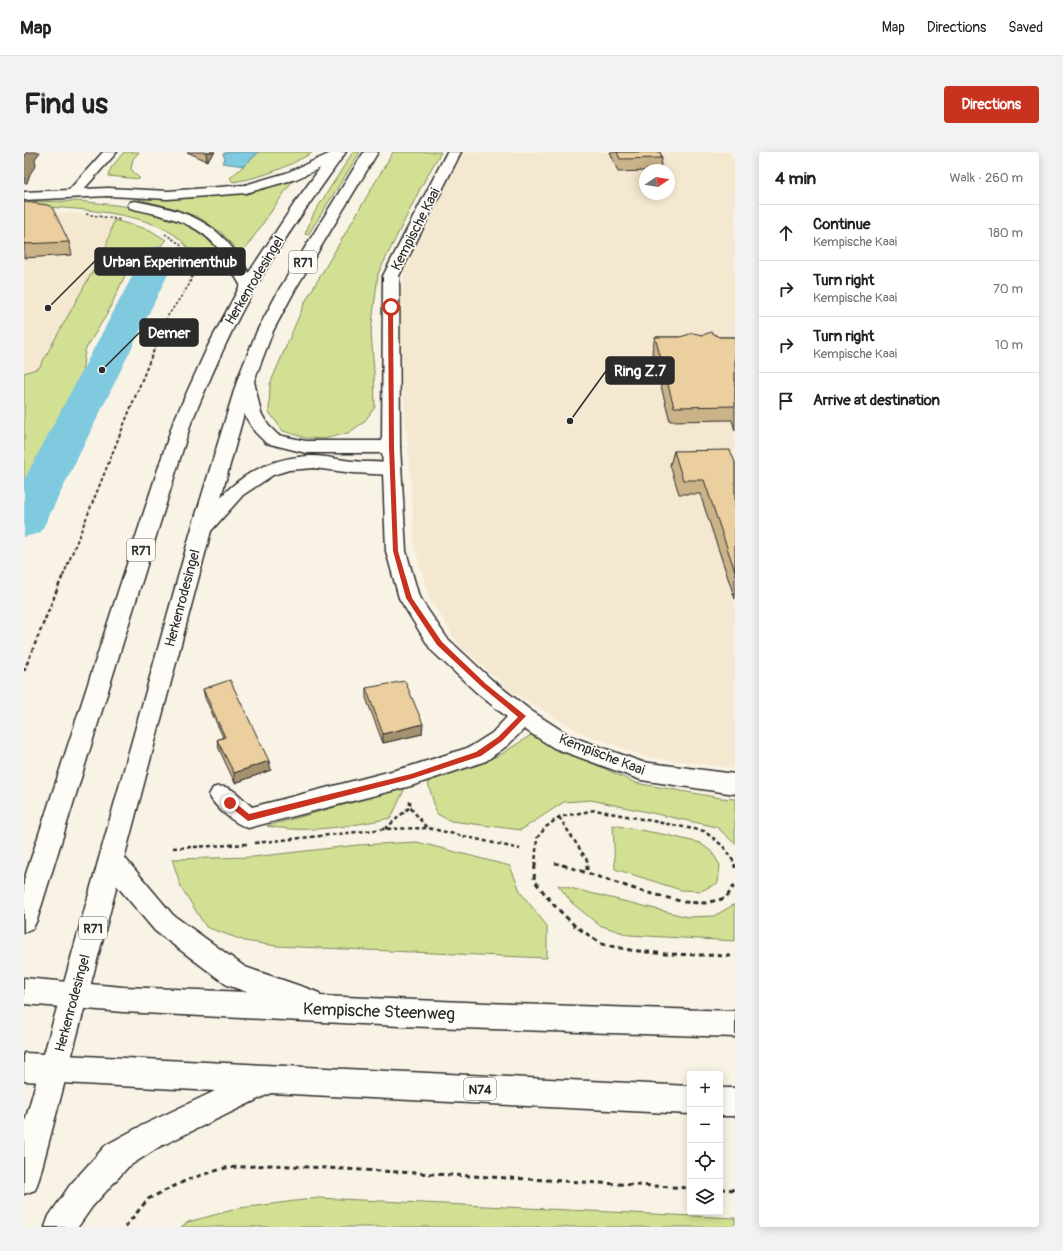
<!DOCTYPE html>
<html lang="en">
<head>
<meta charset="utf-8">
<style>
	body { margin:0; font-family:Pangolin,sans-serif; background:#f2f2f2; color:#202124 }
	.controls { position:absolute; right:12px; bottom:12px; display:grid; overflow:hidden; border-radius:4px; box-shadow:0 2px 10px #0003 }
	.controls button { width:36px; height:36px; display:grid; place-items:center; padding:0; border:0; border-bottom:1px solid #e0e0e0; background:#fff; color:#202124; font:20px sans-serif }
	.compass { position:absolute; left:615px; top:12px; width:36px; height:36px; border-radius:50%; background:#fff; box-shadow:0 2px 10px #0003; rotate:78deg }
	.stop { position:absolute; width:12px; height:12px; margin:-9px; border:3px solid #c8321e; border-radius:50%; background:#fff }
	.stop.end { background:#c8321e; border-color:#fff; box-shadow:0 1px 4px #0008 }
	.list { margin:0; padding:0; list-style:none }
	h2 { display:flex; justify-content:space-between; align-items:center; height:52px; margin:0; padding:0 16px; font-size:17px }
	h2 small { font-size:13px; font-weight:400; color:#757577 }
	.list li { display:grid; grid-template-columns:26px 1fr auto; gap:12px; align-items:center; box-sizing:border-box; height:56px; padding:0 16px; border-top:1px solid #e0e0e0 }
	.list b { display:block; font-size:15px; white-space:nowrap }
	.list p { margin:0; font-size:13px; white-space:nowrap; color:#757577 }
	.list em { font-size:13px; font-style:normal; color:#757577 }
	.icon { flex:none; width:22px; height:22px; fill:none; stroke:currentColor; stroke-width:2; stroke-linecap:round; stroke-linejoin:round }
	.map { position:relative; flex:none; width:711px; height:1075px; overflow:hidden; border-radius:4px }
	header { display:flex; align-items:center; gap:24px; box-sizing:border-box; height:56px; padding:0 20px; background:#fff; border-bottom:1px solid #e0e0e0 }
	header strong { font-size:19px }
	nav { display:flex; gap:22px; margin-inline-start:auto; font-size:14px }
	.intro { display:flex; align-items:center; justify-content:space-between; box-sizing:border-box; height:96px; padding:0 24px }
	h1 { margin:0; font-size:28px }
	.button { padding:10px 18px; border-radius:4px; background:#c8321e; color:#fff; font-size:14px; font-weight:700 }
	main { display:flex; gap:24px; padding:0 24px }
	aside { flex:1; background:#fff; border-radius:4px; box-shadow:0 2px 10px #0003 }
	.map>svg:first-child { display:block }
	.built { fill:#f5e8d0; fill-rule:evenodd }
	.green { fill:#d2e093; stroke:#7e865f }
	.water { fill:#7fcade; stroke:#5d8a96 }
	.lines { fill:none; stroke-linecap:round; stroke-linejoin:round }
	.river { fill:#7fcade; fill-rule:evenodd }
	.street-casing { stroke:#2b2b2b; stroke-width:3 }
	.primary-casing { stroke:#2b2b2b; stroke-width:3 }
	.highway-casing { stroke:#2b2b2b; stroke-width:3 }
	.path-far3 { stroke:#2b2b2b; stroke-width:1.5; stroke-dasharray:2.5 2; stroke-linecap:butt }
	.path-far2 { stroke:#2b2b2b; stroke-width:2; stroke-dasharray:3.5 2.5; stroke-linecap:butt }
	.path-far1 { stroke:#2b2b2b; stroke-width:2.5; stroke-dasharray:4 3; stroke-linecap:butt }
	.path { stroke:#2b2b2b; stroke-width:3; stroke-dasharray:5 4; stroke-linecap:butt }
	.street { fill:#fdfcf7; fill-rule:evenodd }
	.primary { fill:#fdfcf7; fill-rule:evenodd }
	.highway { fill:#fdfcf7; fill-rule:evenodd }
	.wall { fill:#cab289; stroke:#2b2b2b }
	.shaded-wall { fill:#a4916f; stroke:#2b2b2b }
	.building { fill:#ebcf9f; stroke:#2b2b2b }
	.route { fill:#c8321e }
	.labels { text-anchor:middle; stroke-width:3.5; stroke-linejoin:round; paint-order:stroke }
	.shield { fill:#fdfcf7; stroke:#6a6a68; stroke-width:1 }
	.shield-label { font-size:13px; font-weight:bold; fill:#2b2b2b }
	.street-label { font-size:14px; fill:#2b2b2b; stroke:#fdfcf7 }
	.near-street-label { font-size:17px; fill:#2b2b2b; stroke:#fdfcf7 }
	.leader { fill:none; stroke:#2b2b2b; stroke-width:1.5 }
	.callout-dot { fill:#2b2b2b; stroke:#fdfcf7; stroke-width:1.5 }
	.callout { fill:#2b2b2b; stroke:#2b2b2b; stroke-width:1.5 }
	.callout-label { font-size:15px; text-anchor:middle; font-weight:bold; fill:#fff }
</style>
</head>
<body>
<header>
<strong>Map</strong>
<nav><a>Map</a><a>Directions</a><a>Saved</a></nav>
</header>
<div class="intro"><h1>Find us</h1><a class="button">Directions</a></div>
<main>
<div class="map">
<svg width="711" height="1075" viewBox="0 0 711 1075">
	<rect width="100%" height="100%" fill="#f9f3e5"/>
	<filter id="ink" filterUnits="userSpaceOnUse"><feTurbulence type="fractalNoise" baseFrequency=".025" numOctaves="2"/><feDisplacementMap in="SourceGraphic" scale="8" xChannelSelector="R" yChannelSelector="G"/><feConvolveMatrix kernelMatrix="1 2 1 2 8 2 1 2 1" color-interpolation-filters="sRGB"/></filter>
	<g filter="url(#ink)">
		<!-- built -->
		<path class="built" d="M439,0H705L711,11V617L619,604L554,579L487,539L434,492L405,445L391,397L387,332L376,205L375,152L382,112L399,68ZM621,18H645V42H621Z
			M0,58L53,62L90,68L82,95L15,217L0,221Z"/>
		<!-- green -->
		<path class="green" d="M100,0H115L109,7L107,17L116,27L84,24L87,16Z
			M235,0H289C262,16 240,25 209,30L206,26Z
			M329,0H336L284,83L281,82L290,61Z
			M369,0H417L398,33L354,122L347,180L350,219L351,255L340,270L324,281L300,287L282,286L259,279L245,260L246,232L281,150Z
			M267,28H269L217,103L198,81L174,65L149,56L114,47C124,43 151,47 163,46C199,44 233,39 267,28Z
			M53,49C92,53 145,56 176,81C189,90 198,103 207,116L201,121L173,114C170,108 167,101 163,95C137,58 42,56 0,54V50Z
			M90,68L126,78L142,88L134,97L123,98L105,115L83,162L61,198L58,222L0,337V221L15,216L82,95Z
			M507,583L612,631L697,646L711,647V692L693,675L567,648L540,650L497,678L427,669L413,662L403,628L476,603Z
			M381,636L367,666C326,674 284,682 243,674Z
			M589,673L643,683L676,691L688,700L696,713L694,731L677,739L657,738L591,717Z
			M393,690L486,714L497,741L523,774V806L252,794L221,789L182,775L157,735L148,707L229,705L334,693Z
			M534,733L664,765L690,764L711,752V789L605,783L575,773L548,751Z
			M295,1046L711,1066V1075H157L164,1070L216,1056Z"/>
		<!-- water -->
		<path class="water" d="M203,0H235L220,14L198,11L201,7L199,2Z"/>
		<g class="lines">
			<!-- river -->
			<path class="river" d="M136,94L148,97L153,104L22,370L16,381L0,385V328L119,104L124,97Z"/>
			<defs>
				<path id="street" d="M79,0H93L60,37L84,36L144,39L221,33L262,21L307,1H317L319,4L317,7L272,27L222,41L144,47L84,44L0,48V40L45,38Z
					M423,0H437L375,124L376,295L382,399L395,445L423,486L468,528L506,558L546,584L618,610L711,622V642L617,628L530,596L500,577L484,593L462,609L387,634L224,676C210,671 192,657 185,643L189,636C206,630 215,644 228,655L387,614L446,595L468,581L483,565L452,540L407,498L375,446L362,399L358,295L359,124Z
					M111,49C176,61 201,74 232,134L229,137L224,139L219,137C211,126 207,114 199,103C176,69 143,65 106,56L104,53L106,50Z"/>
				<path id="primary" d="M87,697L96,700L149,763L221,815L285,837L295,841L296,844L488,852L711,859V885L376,874L99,860L0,852V826L99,835L223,840L203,833L131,779L78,716L75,708L78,700Z
					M0,901L666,934V962L247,941L135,995L104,1015L68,1055L54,1075H21L25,1064L46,1033L82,993L115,975L191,939L0,929Z
					M696,936H711V964H696Z"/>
				<path id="highway" d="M308,0H322C291,44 259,87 232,134C206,178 187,225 167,271L13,768L9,776L0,780V728L149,271L183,196L216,134L272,49Z
					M340,0H354L272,136L249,179L230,229L237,261L244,273L254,283L282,289H367L373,291L376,295L373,299L367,301H282L242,291L231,280L220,262L197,345C220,319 254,304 289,304C302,304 316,308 329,309C344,311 360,309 374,313L377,317L374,321L368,323L329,321L290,316L265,318L249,323L219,343L187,379L15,1027L11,1038L0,1042V973L167,379L214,226L233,179L256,136Z"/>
			</defs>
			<!-- street casing -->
			<use href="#street" class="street-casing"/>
			<!-- primary casing -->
			<use href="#primary" class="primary-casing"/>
			<!-- highway casing -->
			<use href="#highway" class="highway-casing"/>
			<!-- path-far3 -->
			<path class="path-far3" d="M62,62L97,68
				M133,189L143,165L165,133L170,118L156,92L141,82"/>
			<!-- path-far2 -->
			<path class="path-far2" d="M39,424L134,188"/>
			<!-- path-far1 -->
			<path class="path-far1" d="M0,519L39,423
				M386,649V655L403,676
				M535,665L563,708V714
				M361,677L386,655
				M231,691L360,677L404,676L496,697
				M149,696L224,692
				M531,711L542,714
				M511,714L513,686L522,675L535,665L571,658L680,679L699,694L710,710L711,714"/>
			<!-- path -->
			<path class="path" d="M511,713L510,728L528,751L551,774L578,792L606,798L641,802L711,804
				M539,713L617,739L660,750L681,751L702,746L711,732
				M563,713V722
				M711,713V716
				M696,1037L711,1038
				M101,1075L124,1047L165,1027L201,1016L248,1013L666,1036"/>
			<!-- street -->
			<use href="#street" class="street"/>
			<!-- primary -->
			<use href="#primary" class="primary"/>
			<!-- highway -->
			<use href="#highway" class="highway"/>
		</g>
		<!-- wall -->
		<path class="wall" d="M163,0H191L183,9Z
			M586,0H636L638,6L636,18H621V19L594,20Z
			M0,50L45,90L48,103L0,106Z
			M631,185H711V279L708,268L646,269L628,199Z
			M650,299L711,310V447L676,342H655L646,313Z
			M342,536L398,582L359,591L342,546Z
			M179,537L247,618L211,631L195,597L193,588L199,585L181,546Z"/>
		<!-- shaded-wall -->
		<path class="shaded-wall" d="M3,0H16L11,7L12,13L6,22L3,31H0V5Z
			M182,0H191L183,9Z
			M399,572L398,582L359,591V582Z
			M245,609L247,618L211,631L210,621Z"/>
		<!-- building -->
		<path class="building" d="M0,0H3L0,5Z
			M593,0H636L638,6L596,7Z
			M0,50L23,53L28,55L45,90L0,92Z
			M687,180L695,185H711V254L650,255L631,185H656L669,181L679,183Z
			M706,298L711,310V419L680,328H659L650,299Z
			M206,528L245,609L210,621L193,588L201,585L179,537Z
			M381,529L399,572L359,582L342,536Z"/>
	</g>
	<!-- route -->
	<path class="route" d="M367,153L369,155L370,295L374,399L388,446L418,490L462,532L502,564L478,589L457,604L387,627L224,669L204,653V649H209L225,662L387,622L452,600L474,585L494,565L458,535L413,493L382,446L369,399L365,295L364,155Z"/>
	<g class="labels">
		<!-- shield labels -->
		<g class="shield">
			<rect x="265" y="99" width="28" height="22" rx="3"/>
			<rect x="103" y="387" width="28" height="22" rx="3"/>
			<rect x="55" y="765" width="28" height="22" rx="3"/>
			<rect x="440" y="926" width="32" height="22" rx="3"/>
		</g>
		<g class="shield-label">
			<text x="279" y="115">R71</text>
			<text x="117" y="403">R71</text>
			<text x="69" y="781">R71</text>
			<text x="456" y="942">N74</text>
		</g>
		<!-- street labels -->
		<g class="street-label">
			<text transform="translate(391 77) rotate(-63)" y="5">Kempische Kaai</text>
			<text transform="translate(230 128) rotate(-59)" y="5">Herkenrodesingel</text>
			<text transform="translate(158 446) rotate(-75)" y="5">Herkenrodesingel</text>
			<text transform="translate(578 602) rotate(21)" y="5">Kempische Kaai</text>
			<text transform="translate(48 851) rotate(-75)" y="5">Herkenrodesingel</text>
		</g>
		<!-- near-street labels -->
		<g class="near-street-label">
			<text transform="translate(355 859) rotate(2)" y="6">Kempische Steenweg</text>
		</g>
	</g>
	<!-- callouts -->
	<path class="leader" d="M24 156L71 109M78 218L116 180M546 269L582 219"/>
	<g class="callout-dot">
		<circle cx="24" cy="156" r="4"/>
		<circle cx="78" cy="218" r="4"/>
		<circle cx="546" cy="269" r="4"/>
	</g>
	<g class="callout">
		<rect x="71" y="96" width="150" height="27" rx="4"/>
		<rect x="116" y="167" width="58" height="27" rx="4"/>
		<rect x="582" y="205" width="68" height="27" rx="4"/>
	</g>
	<g class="callout-label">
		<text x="146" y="115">Urban Experimenthub</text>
		<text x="145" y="186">Demer</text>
		<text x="616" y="224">Ring Z.7</text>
	</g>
</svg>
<div class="controls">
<button>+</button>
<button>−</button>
<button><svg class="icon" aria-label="locate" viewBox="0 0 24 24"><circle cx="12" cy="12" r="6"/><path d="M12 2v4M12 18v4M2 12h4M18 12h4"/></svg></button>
<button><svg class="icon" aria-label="layers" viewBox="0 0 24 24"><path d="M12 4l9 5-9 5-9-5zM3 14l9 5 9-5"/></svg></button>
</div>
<svg class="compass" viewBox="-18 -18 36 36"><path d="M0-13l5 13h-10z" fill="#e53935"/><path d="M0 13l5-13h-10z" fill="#757577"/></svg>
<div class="stop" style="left:367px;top:155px"></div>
<div class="stop end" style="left:206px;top:651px"></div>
</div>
<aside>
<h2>4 min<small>Walk · 260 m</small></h2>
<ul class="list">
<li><svg class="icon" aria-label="ahead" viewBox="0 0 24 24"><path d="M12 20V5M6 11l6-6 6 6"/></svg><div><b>Continue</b><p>Kempische Kaai</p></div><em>180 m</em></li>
<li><svg class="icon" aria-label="right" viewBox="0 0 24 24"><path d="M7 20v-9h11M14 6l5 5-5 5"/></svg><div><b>Turn right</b><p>Kempische Kaai</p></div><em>70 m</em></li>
<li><svg class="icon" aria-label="right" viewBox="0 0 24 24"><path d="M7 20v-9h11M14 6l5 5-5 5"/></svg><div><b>Turn right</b><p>Kempische Kaai</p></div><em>10 m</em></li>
<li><svg class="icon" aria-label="arrive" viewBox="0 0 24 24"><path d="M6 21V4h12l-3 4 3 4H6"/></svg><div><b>Arrive at destination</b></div></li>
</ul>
</aside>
</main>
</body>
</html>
